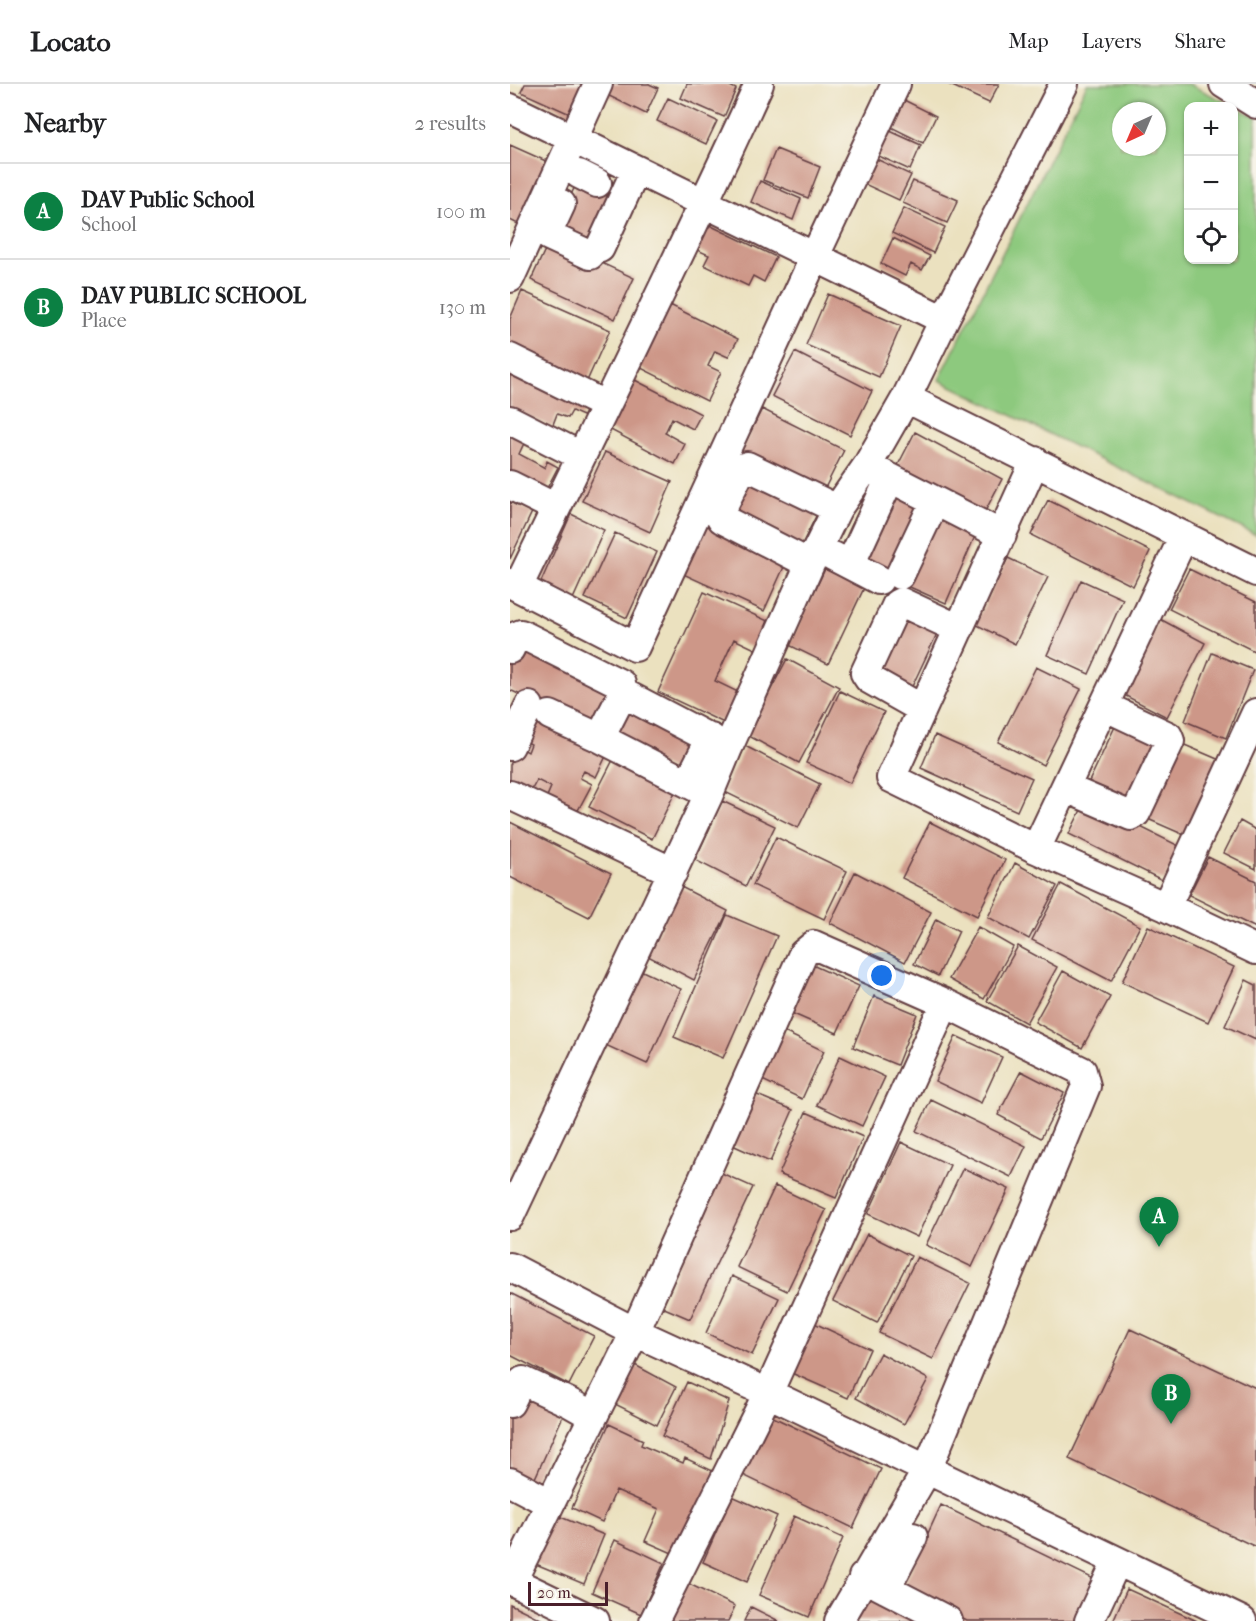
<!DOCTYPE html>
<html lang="en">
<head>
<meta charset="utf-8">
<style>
	body { margin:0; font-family:"IM FELL French Canon",serif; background:#f6f6f6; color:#202124 }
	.controls { position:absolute; right:18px; top:18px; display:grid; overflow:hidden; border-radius:12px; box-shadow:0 2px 4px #0004 }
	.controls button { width:54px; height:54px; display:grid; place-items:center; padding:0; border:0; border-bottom:2px solid #e0e0e0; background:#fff; color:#202124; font:30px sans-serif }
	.compass { position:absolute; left:602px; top:18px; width:54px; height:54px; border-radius:50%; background:#fff; box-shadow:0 2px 4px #0004; rotate:224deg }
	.scale { position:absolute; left:18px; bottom:15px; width:80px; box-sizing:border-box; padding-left:6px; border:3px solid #4a1f2b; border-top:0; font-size:16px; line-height:21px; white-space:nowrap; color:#4a1f2b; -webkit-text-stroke:4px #f7f3e8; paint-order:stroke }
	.you { position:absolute; left:372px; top:892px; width:21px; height:21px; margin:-15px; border:4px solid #fff; border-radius:50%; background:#1a73e8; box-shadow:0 0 0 9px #1a73e833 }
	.badge { display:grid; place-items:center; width:39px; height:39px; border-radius:50%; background:#0b8043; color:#fff; font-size:20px; font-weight:700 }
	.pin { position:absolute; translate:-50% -50px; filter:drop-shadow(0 2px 3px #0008) }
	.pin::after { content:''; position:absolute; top:32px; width:21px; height:18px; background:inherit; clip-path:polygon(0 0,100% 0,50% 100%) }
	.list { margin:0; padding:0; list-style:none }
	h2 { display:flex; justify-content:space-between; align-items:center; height:78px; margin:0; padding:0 24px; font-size:26px }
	h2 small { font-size:20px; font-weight:400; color:#757577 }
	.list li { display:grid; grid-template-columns:39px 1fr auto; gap:18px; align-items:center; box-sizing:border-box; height:96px; padding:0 24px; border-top:2px solid #e0e0e0 }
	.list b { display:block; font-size:22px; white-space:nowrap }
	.list p { margin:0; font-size:20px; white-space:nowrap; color:#757577 }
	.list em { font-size:20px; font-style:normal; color:#757577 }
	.icon { flex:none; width:33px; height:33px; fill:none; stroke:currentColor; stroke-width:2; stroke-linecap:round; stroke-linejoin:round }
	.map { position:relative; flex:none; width:746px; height:1537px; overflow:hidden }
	header { display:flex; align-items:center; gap:36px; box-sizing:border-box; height:84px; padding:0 30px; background:#fff; border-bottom:2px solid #e0e0e0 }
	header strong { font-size:28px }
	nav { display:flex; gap:33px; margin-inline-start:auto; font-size:21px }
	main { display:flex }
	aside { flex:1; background:#fff }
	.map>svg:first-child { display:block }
	.green { fill:#8dc97e; stroke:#6c7454; stroke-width:1.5; fill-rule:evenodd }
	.building { fill:#cd9788 }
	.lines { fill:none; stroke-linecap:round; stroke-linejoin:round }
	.minor-casing { stroke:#623c41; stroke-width:32 }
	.minor { stroke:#fff; stroke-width:28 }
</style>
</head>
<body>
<header>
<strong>Locato</strong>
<nav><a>Map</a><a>Layers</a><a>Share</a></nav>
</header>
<main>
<aside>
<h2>Nearby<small>2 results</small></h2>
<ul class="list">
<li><span class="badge">A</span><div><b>DAV Public School</b><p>School</p></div><em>100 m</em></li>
<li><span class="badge">B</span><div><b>DAV PUBLIC SCHOOL</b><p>Place</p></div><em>130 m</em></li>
</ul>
</aside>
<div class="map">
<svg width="746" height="1537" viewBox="0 0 746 1537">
	<rect width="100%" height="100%" fill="#f7f3e8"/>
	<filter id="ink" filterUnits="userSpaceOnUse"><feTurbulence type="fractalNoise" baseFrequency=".0167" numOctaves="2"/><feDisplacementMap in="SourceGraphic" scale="12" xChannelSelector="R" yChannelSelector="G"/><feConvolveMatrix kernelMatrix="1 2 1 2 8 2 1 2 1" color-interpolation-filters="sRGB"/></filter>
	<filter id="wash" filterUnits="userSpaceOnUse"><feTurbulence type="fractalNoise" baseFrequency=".008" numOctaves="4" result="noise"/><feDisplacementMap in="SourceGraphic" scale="24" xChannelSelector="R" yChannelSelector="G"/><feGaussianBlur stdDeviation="1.35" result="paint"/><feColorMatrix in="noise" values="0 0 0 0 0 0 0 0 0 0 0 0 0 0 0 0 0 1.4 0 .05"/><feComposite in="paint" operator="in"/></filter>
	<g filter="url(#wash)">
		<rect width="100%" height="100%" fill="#ebe1bf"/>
		<!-- green -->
		<path class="green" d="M577,0H679L746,33V451L429,296ZM678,22H724V176H678ZM611,27H647V63H611Z"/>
		<g id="blocks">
			<!-- building -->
			<path class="building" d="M15,0H74L60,30L11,8Z
				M97,0H139L148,4L136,30L93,9Z
				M177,0H216L226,5L214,33L171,14Z
				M438,0H489L479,19Z
				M158,14L207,37L196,60L147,37Z
				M392,15L426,32L413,59L379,42Z
				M371,43L411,61L400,86L360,68Z
				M0,61L38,78L10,141L0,136Z
				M266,65L310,83L298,114L253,96Z
				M362,73L401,91L389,116L350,98Z
				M68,96L105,114L80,166L43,149Z
				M250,97L291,115L283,136L241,118Z
				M403,97L448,116L437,139L393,119Z
				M394,124L435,143L423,169L382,149Z
				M195,139L266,173L254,198L243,192L238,202L194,181L199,171L183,164Z
				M383,154L420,172L412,186L401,180L395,192L371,180Z
				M40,155L124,194L105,235L21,196Z
				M12,207L100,246L77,297L0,263V235Z
				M318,210L391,242L369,293L296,261Z
				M154,218L228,255L218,273L205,267L198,282L211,288L197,317L123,280Z
				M285,268L362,307L340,351L262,312Z
				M0,279L79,317L73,332L62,327L58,334L47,330L42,343L0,324Z
				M121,294L191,330L183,345L162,334L155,349L175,360L165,380L95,343Z
				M252,325L334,366L312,410L230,369Z
				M0,348L15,357L9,370L35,384L37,377L48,383L36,406L0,398Z
				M405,348L492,395L471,435L384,389Z
				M95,368L162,398L140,448L72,417Z
				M234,386L310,424L287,470L213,431Z
				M379,404L413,421L376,493L344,476Z
				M538,416L640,467L623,502L521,451Z
				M0,418L22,428L0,475Z
				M427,424L469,443L436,519L393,500Z
				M61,430L94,446L63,515L30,500Z
				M195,437L278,474L254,527L171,489Z
				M105,449L147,468L117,534L75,514Z
				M498,474L538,493L505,560L465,540Z
				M315,485L354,504L318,580L279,561Z
				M679,485L746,518V568L659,525Z
				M571,496L613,515L579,590L537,571Z
				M194,508L260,538L247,566L224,555L205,597L228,608L214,639L148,608Z
				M389,522L431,541L398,611L358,592Z
				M650,535L695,559L657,633L612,610Z
				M8,555L109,604L89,648L0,606V573Z
				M702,569L743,586L716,654L675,637Z
				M277,575L329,603L289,679L237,651Z
				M526,583L571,605L533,681L488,658Z
				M330,607L374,628L340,699L296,679Z
				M114,616L197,658L177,694L96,654Z
				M610,632L657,655L623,728L575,706Z
				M25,633L97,670L86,693L74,687L70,694L82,700L66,730L36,715L41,703L27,696L21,707L0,696V681L9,663L18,668L21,660L13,656Z
				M425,651L522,694L507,727L411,684Z
				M663,656L712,677L679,753L631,732Z
				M235,662L310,700L288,744L213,707Z
				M105,672L167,704L142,755L79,723Z
				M576,716L671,763L654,797L559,750Z
				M212,717L265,742L236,802L185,776Z
				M730,737L746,746V785L714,769Z
				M0,738L101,789L79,833L0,793Z
				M420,738L495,776L467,832L392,794Z
				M266,753L337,787L314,835L243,801Z
				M698,773L746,797V844L679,811Z
				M505,779L547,802L519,855L478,833Z
				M345,788L421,828L395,878L320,839Z
				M551,800L630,842L601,897L522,856Z
				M171,803L218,827L184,896L136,871Z
				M217,831L267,852L213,974L164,953Z
				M426,835L449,847L428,892L404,880Z
				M638,842L724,883L698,938L612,898Z
				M468,843L503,863L474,915L439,895Z
				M508,862L547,883L516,939L477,917Z
				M300,880L349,902L327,949L279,928Z
				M126,884L171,905L137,980L91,959Z
				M553,887L600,913L572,964L525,938Z
				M736,896L746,901V956L715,942Z
				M364,912L407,930L387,981L343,963Z
				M270,946L314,967L292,1015L248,994Z
				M446,952L492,973L471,1019L425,997Z
				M330,972L375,993L352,1042L307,1021Z
				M511,987L554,1009L531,1054L488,1031Z
				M240,1008L283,1026L260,1078L218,1059Z
				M421,1016L516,1062L501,1093L406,1047Z
				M296,1028L353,1053L326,1114L269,1090Z
				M391,1058L440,1081L407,1153L358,1130Z
				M453,1084L499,1105L462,1183L416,1161Z
				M207,1087L243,1103L180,1235L152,1223Z
				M265,1102L316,1126L277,1207L227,1183Z
				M357,1150L401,1172L367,1239L323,1217Z
				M407,1173L460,1199L423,1275L369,1249Z
				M222,1192L269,1214L242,1271L196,1249Z
				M0,1209L84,1252L59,1301L0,1271Z
				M300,1237L360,1265L338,1314L277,1287Z
				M620,1245L746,1304V1463L559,1375Z
				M370,1269L418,1295L394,1340L346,1314Z
				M123,1280L166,1303L147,1341L103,1319Z
				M177,1298L219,1317L201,1375L152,1352Z
				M13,1301L57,1323L21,1403L0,1393V1330Z
				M261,1332L371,1385L343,1444L233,1391Z
				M99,1340L133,1356L131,1361L173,1379L175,1374L205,1388L169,1472L135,1457L149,1425L106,1406L92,1438L62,1424Z
				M222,1412L267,1432L237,1498L193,1478Z
				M431,1421L586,1496L567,1537H457L392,1506Z
				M41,1429L94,1451L74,1500L21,1478Z
				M284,1432L333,1454L299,1533L249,1511Z
				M105,1456L154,1479L131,1530L82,1508Z
				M177,1499L225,1522L218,1537H159Z
				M617,1505L687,1537H603Z
				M356,1508L415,1537H342Z
				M0,1520L31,1535L30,1537H0Z
				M241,1523L269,1537H234Z"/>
		</g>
	</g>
	<g filter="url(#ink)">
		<use href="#blocks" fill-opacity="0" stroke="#623c41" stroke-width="1.5"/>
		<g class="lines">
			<defs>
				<path id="minor" d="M714,0L746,20
					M0,24L434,236L396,314L357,382L327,425L300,480L218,664L199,710L0,1132
					M69,90L87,99
					M51,120L38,148L39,152L80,171
					M90,164L126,86
					M0,194L88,0
					M434,236L554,0
					M0,274L95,321
					M396,314L746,488
					M0,336L61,367
					M525,377L381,694L526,765L656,823L746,866
					M357,382L492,451
					M0,401L46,424
					M323,472L369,496
					M300,480L212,435L209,430L232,384L237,382L327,425
					M340,481L380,394
					M390,491L425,417
					M0,499L125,563L304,174L386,0
					M8,503C89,335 172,169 249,0
					M0,565L6,552L11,550L111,600L113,609L218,664
					M412,625L359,595L355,589L387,520L391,518L449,545
					M40,631L90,654L199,710
					M90,654L113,609
					M0,662L19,622
					M178,699L201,654
					M556,704L621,732L626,729L660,657L658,652L594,622
					M0,711L163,788
					M526,765L674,452
					M656,823L746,629
					M0,1183L125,1248L258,1309L732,1537
					M0,1319L9,1301L13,1297L60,1319L83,1332
					M0,1398L40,1419
					M353,1493L438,1537
					M0,1496L85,1537
					M2,1497L125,1248L293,870L304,861L435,919L572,987L576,1002L417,1386L329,1537
					M376,1505L403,1453
					M144,1537L258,1309L435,919
					M579,1537L607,1477"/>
			</defs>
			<!-- minor casing -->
			<use href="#minor" class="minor-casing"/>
			<!-- minor -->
			<use href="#minor" class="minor"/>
		</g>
	</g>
</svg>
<div class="controls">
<button>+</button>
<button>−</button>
<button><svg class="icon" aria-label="locate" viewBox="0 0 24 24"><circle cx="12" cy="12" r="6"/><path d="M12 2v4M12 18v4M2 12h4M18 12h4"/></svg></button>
</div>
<svg class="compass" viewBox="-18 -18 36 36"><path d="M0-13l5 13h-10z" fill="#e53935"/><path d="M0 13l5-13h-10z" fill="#757577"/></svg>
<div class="scale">20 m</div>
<div class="you"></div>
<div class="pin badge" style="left:649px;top:1163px">A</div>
<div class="pin badge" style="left:661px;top:1340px">B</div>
</div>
</main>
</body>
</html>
